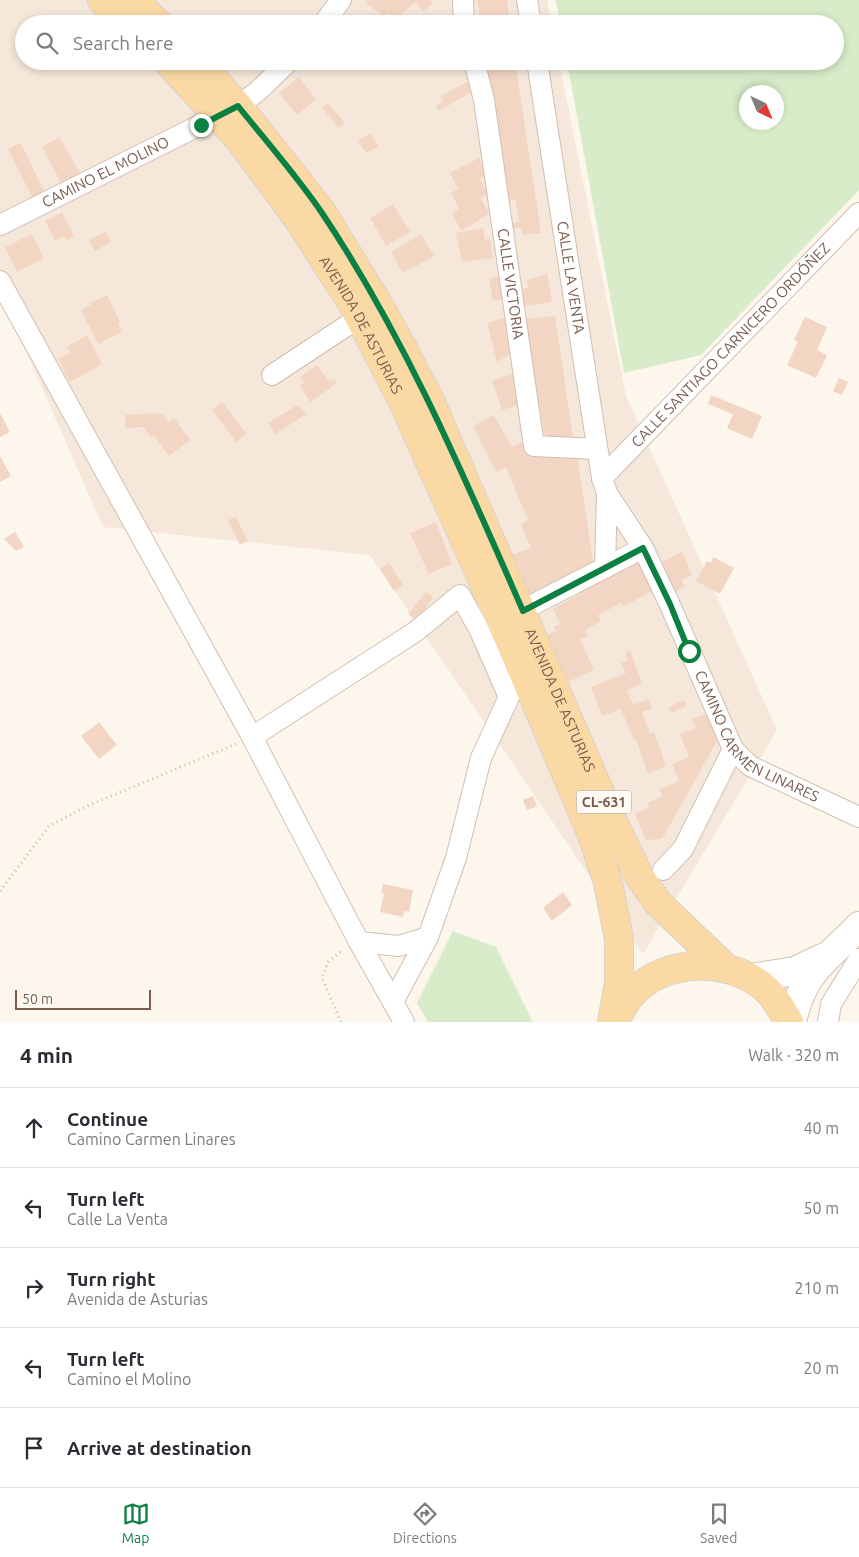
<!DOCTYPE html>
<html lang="en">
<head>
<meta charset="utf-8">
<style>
	body { margin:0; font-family:Ubuntu,sans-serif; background:#f2f2f3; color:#2b2b33 }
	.compass { position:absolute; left:739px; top:85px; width:45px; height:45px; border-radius:50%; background:#fff; box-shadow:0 2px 8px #0003; rotate:136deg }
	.scale { position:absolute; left:15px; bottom:12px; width:136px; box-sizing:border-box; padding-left:5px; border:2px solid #7a5c4d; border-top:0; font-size:14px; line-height:18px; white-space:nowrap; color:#7a5c4d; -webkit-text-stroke:4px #fffaf3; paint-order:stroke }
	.stop { position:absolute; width:15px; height:15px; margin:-11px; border:4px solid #0b8043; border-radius:50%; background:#fff }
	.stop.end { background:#0b8043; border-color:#fff; box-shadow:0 1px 5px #0008 }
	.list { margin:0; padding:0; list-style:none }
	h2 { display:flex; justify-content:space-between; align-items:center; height:65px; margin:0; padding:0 20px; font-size:21px }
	h2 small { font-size:16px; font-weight:400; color:#7c7c81 }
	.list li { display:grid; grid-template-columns:32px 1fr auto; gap:15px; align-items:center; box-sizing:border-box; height:80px; padding:0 20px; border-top:1px solid #e1e1e2 }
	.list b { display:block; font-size:19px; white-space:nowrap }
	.list p { margin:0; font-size:16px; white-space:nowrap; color:#7c7c81 }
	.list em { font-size:16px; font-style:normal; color:#7c7c81 }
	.icon { flex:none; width:28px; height:28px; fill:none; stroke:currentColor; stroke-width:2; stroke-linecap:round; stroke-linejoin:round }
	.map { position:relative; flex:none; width:859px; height:1022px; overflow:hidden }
	.search { position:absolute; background:#fff; box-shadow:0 2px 8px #0003; left:15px; right:15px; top:15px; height:55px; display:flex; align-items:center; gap:12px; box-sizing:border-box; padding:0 18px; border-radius:28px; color:#7c7c81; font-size:19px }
	.sheet { height:465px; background:#fff }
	nav { display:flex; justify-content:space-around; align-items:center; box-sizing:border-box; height:70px; border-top:1px solid #e1e1e2; background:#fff; font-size:14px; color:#7c7c81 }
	nav a { display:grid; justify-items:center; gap:2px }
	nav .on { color:#0b8043 }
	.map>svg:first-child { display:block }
	.residential { fill:#f5e8da }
	.green { fill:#d8ecc9; fill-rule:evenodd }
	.building { fill:#f3d5c3 }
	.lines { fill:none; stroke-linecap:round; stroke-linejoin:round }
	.street-casing { stroke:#d1beb0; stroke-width:22 }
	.secondary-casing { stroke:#d6c0b0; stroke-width:30 }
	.primary-casing { stroke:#dad1cd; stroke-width:30 }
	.path { stroke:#d9b8a5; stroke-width:3; stroke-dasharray:1 4; stroke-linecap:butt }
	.street { stroke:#fff; stroke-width:20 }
	.secondary { stroke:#fff; stroke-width:28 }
	.primary { stroke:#fbd9a5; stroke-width:28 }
	.route { stroke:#0b8043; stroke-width:6 }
	.labels { text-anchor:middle; stroke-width:4.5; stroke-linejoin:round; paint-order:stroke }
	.shield { fill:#fffaf3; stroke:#a28b7f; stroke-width:1 }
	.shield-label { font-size:14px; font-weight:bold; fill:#7a5c4d }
	.street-label { font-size:15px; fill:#7a5c4d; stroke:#fffaf3 }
</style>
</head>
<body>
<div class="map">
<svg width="859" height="1022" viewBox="0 0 859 1022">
	<rect width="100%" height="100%" fill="#fdf6ec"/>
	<!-- residential -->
	<path class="residential" d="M0,0H547L552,24H24V61H559L626,396L777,730L643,954L370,555L103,527L0,292Z"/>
	<!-- green -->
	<path class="green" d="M556,0H859V190L701,355L624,373L567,61H835V24H560ZM746,92H776V122H746Z
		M453,931L496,947L533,1022H428L417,1003Z"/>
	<!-- building -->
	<path class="building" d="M368,0H430L433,3L423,11L415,2L395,20L387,13L384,16L366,3Z
		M477,0H507L510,24H481Z
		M379,17L386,24H371Z
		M485,61H515L541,233L522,235L521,228L511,229L510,224L519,222L515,199L507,201Z
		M299,77L316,99L297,115L279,93Z
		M470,80L473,91L439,111L436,106L443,102L440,97Z
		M328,103L345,123L339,128L322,108Z
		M370,133L379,146L366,153L358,141Z
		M59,137L82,176L63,186L42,147Z
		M21,143L45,193L33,199L8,149Z
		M479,158L488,175L480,178L488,194L481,198L489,214L461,231L452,213L459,209L451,193L458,189L450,173Z
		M393,204L410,232L386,246L370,218Z
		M62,212L74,236L67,240L65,236L55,241L45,221Z
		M483,228L485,240L490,239L493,258L462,262L456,233Z
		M105,232L111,242L95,251L89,240Z
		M32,234L44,258L17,272L5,247Z
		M421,234L434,256L403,273L391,252Z
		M547,274L552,302L523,306L520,289L528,288L527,280Z
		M499,277L503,300L493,301L489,278Z
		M107,295L120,322L118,323L122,332L98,344L81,310L91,305L90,303Z
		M555,316L573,437L555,440L544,434L525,319Z
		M507,317L514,352L497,362L487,323Z
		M805,317L827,327L817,350L827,355L816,378L787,365L798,342L794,340Z
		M87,335L102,364L70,382L58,359L70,353L67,347Z
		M317,365L330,382L334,379L337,383L311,402L299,386L304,382L300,377Z
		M515,373L525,403L502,410L492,381Z
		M839,378L848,382L842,395L833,391Z
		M711,395L762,416L752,439L727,428L733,414L708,404Z
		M222,402L247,434L236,442L212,410Z
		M297,405L307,414L275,434L268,423Z
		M0,413L10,432L0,437Z
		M162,413L169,422L174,418L190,440L169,456L154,435L151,437L143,427L125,428V415Z
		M494,415L512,447L523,441L519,425L525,424L533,454L577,455L593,561L557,587L530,598L512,555L531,548L521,524L528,520L506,467L496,472L473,426Z
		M0,456L11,476L0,482Z
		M236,517L248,541L240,545L228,520Z
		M436,522L452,564L429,574L410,533Z
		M15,532L24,547L16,551L4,539Z
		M682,552L692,575L682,580L685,587L675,592L662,562Z
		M638,557L655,589L623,607L621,603L598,615L601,621L585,630L588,636L580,639L594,670L566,683L546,635L556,631L554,627L560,624L553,609L607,578L605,576Z
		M713,557L734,568L720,594L696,581L707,561L711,563Z
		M389,563L403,585L394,591L380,569Z
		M426,592L433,598L416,620L408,614Z
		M630,650L642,684L627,690L633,705L648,699L652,709L642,712L650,734L654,732L666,766L648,774L636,739L634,740L621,709L602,716L591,687L626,673L621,663L628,660L625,653Z
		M684,700L687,706L671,713L669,707Z
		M706,714L717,741L662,839L646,840L635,814L649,807L648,803L663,796L659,790L679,781L672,764L689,757L680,734L696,728L692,719Z
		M99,722L117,745L99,759L81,736Z
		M533,796L537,806L527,810L523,800Z
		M383,884L413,890L409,912L404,911L403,917L380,912L384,894L381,893Z
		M563,892L572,905L552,921L543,908Z"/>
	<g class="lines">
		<defs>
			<g id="street">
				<path d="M463,0L464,24"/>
				<path d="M527,0L531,24"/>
				<path d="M323,24L341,0"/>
				<path id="s1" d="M474,61L484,100L534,446L597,449"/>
				<path id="s2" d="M537,61L602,478L607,493L643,548L670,605L733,749L750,766L859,817"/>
				<path id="s3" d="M0,225L238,106L258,91L289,61"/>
				<path d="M0,281L252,737L359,942L404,1022"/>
				<path d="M272,375L360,317"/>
				<path id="s4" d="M602,478L859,213"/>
				<path d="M605,568L607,493"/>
				<path d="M509,617L643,548"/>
				<path d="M252,737L415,632L460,595L480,631L509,697L481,758L456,858L428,937L393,1002"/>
				<path d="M663,870L683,849L733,749"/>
				<path d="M359,942L399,946L428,937"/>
				<path d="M828,1022L831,1004L859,959"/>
			</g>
			<path id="secondary" d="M751,978L795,971L822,958
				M792,1022C803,970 826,961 859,926"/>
			<g id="primary">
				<path d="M102,0L127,24"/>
				<path d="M133,0L159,24"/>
				<path id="s5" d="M167,61L240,140L298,219L352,303L404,404L509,639L593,837L608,883L619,939V982L612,1022"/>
				<path id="s6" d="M197,61L238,106L321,211L377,302L401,345L430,401L608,811L639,876L658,903L725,967"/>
				<path d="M615,1020C621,1011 625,1001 632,994C664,958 729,957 765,988C776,998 782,1010 789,1022"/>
			</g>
		</defs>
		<!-- street casing -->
		<use href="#street" class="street-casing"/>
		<!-- secondary casing -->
		<use href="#secondary" class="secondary-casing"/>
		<!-- primary casing -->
		<use href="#primary" class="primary-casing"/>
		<!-- path -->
		<path class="path" d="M0,891L49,826L87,806L236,744
			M341,1022L322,978L328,962L343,950"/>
		<!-- street -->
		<use href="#street" class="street"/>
		<!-- secondary -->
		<use href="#secondary" class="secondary"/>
		<!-- primary -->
		<use href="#primary" class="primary"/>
	</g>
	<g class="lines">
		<!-- route -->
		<path class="route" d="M201,125L238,106C266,141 297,176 322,213C405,337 463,474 523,611L643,548L670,604L689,651"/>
	</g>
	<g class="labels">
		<!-- shield labels -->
		<rect class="shield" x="576.5" y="790.5" width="55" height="23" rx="4"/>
		<g class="shield-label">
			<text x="604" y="807">CL-631</text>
		</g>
		<!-- street labels -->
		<g class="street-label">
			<text dy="5" stroke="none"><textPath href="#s3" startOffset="118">CAMINO EL MOLINO</textPath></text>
			<text dy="5" stroke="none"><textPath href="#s2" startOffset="219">CALLE LA VENTA</textPath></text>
			<text dy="5" stroke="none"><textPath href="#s1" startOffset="226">CALLE VICTORIA</textPath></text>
			<text dy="5" stroke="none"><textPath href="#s5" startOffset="329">AVENIDA DE ASTURIAS</textPath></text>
			<text dy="5" stroke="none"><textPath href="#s4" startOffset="185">CALLE SANTIAGO CARNICERO ORDÓÑEZ</textPath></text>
			<text dy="5" stroke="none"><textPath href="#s6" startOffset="740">AVENIDA DE ASTURIAS</textPath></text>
			<text dy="5" stroke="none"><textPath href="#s2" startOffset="731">CAMINO CARMEN LINARES</textPath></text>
		</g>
	</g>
</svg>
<svg class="compass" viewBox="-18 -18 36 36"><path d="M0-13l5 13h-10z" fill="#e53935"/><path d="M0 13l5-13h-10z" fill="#7c7c81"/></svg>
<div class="scale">50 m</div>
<div class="stop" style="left:689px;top:651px"></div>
<div class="stop end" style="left:201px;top:125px"></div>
<div class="search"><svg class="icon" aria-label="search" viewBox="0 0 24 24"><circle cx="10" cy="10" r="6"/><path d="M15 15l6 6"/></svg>Search here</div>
</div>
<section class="sheet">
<h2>4 min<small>Walk · 320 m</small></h2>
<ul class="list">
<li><svg class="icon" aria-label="ahead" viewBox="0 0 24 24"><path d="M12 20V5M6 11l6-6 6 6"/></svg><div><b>Continue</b><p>Camino Carmen Linares</p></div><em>40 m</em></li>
<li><svg class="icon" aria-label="left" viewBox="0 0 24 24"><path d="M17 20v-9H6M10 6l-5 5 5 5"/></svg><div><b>Turn left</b><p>Calle La Venta</p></div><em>50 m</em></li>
<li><svg class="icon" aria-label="right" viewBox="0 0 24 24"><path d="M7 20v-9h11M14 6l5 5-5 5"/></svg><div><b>Turn right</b><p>Avenida de Asturias</p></div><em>210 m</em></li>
<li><svg class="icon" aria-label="left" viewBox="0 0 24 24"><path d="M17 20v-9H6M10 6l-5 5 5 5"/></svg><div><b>Turn left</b><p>Camino el Molino</p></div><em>20 m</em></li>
<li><svg class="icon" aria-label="arrive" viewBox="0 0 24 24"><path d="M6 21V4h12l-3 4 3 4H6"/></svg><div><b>Arrive at destination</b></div></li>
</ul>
</section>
<nav>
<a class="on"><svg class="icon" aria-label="map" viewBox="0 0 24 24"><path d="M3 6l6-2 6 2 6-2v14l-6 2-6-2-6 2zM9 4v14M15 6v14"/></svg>Map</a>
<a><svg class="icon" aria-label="directions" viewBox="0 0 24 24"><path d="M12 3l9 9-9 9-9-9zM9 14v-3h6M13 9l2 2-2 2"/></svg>Directions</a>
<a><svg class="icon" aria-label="saved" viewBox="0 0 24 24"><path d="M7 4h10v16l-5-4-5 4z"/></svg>Saved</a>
</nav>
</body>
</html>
